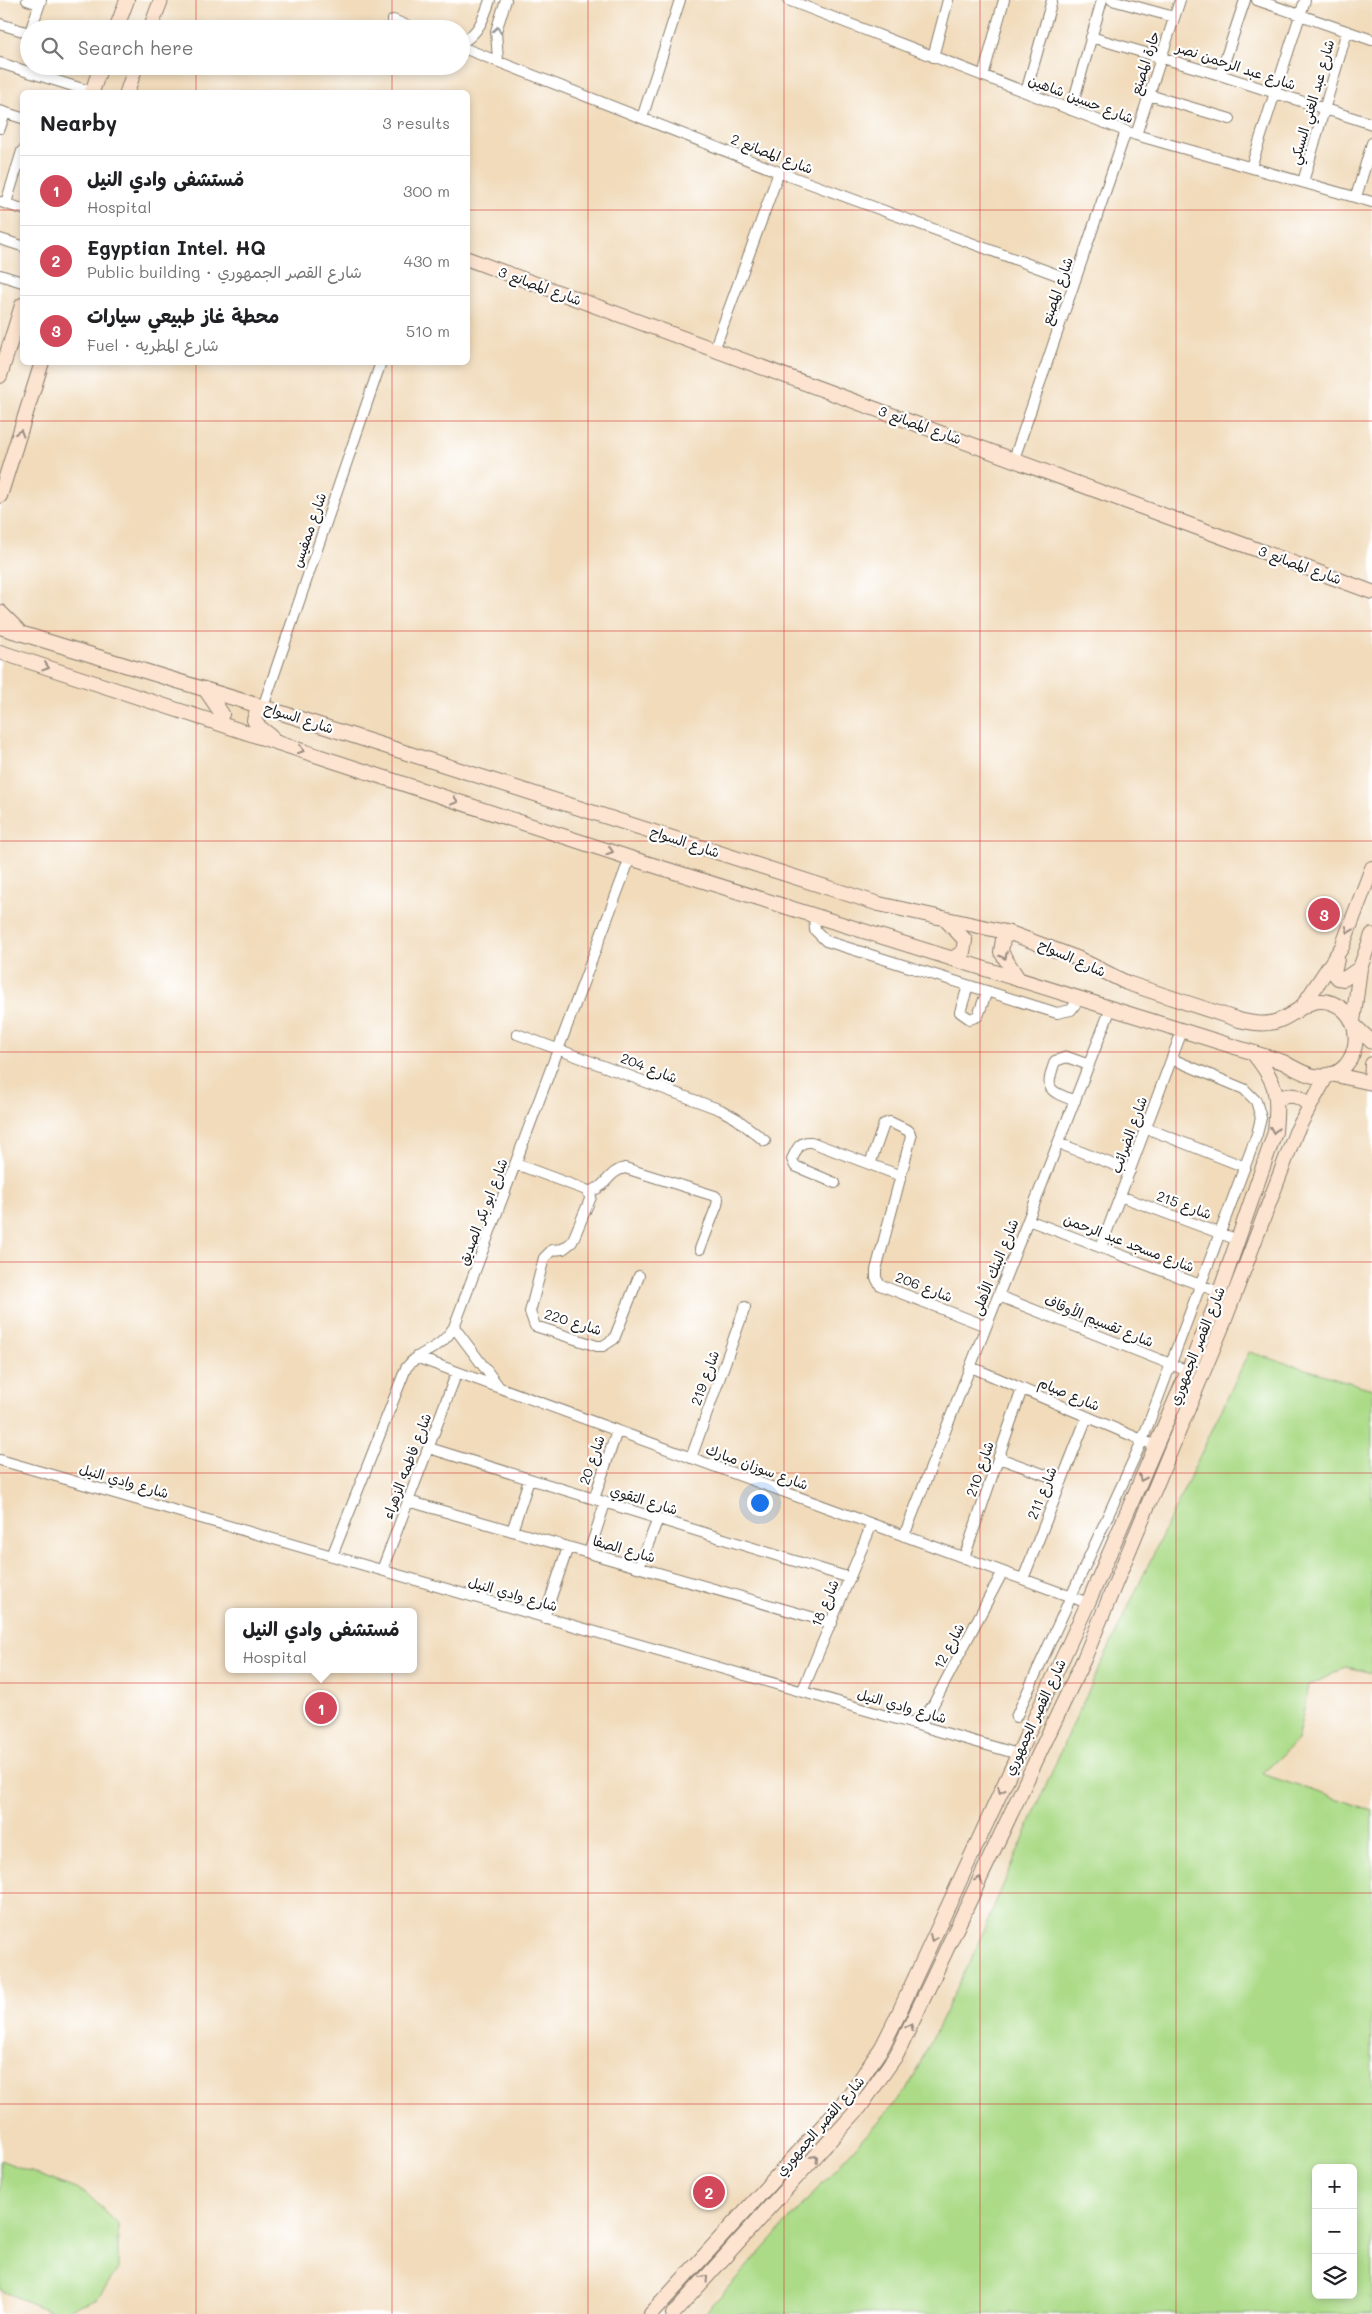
<!DOCTYPE html>
<html lang="en">
<head>
<meta charset="utf-8">
<style>
	body { margin:0; font-family:Mali,"Playpen Sans Arabic",sans-serif; background:#f6f6f6; color:#202124 }
	.controls { position:absolute; right:15px; bottom:15px; display:grid; overflow:hidden; border-radius:8px; box-shadow:0 2px 8px #0003 }
	.controls button { width:45px; height:45px; display:grid; place-items:center; padding:0; border:0; border-bottom:1px solid #e0e0e0; background:#fff; color:#202124; font:25px sans-serif }
	.you { position:absolute; left:759px; top:1502px; width:18px; height:18px; margin:-12px; border:4px solid #fff; border-radius:50%; background:#1a73e8; box-shadow:0 0 0 8px #1a73e833 }
	.badge { display:grid; place-items:center; width:32px; height:32px; border-radius:50%; background:#d1495b; color:#fff; font-size:16px; font-weight:700 }
	.pin { position:absolute; translate:-50% -50%; border:2px solid #fff; box-shadow:0 1px 5px #0006 }
	.popup { position:absolute; left:225px; top:1608px; width:192px; height:65px; box-sizing:border-box; display:grid; place-content:center; border-radius:8px; background:#fff; filter:drop-shadow(0 1px 4px #0005); font-size:16px; white-space:nowrap; color:#757577 }
	.popup b { font-size:19px; color:#202124 }
	.popup::after { content:''; position:absolute; left:50%; top:100%; margin-left:-10px; border:10px solid transparent; border-top-color:#fff }
	.list { margin:0; padding:0; list-style:none }
	h2 { display:flex; justify-content:space-between; align-items:center; height:65px; margin:0; padding:0 20px; font-size:21px }
	h2 small { font-size:16px; font-weight:400; color:#757577 }
	.list li { display:grid; grid-template-columns:32px 1fr auto; gap:15px; align-items:center; box-sizing:border-box; height:70px; padding:0 20px; border-top:1px solid #e0e0e0 }
	.list b { display:block; font-size:19px; white-space:nowrap }
	.list p { margin:0; font-size:16px; white-space:nowrap; color:#757577 }
	.list em { font-size:16px; font-style:normal; color:#757577 }
	.icon { flex:none; width:28px; height:28px; fill:none; stroke:currentColor; stroke-width:2; stroke-linecap:round; stroke-linejoin:round }
	.map { position:relative; flex:none; width:1372px; height:2314px; overflow:hidden }
	.search { position:absolute; background:#fff; box-shadow:0 2px 8px #0003; left:20px; top:20px; width:450px; height:55px; display:flex; align-items:center; gap:12px; box-sizing:border-box; padding:0 18px; border-radius:28px; color:#757577; font-size:19px }
	.panel { position:absolute; background:#fff; box-shadow:0 2px 8px #0003; left:20px; top:90px; width:450px; height:275px; border-radius:8px }
	.map>svg:first-child { display:block }
	.green { fill:#acdb88; stroke:#647c52; fill-rule:evenodd }
	.lines { fill:none; stroke-linecap:round; stroke-linejoin:round }
	.street-casing { stroke:#867c6c; stroke-width:12 }
	.secondary-casing { stroke:#867c6c; stroke-width:16 }
	.street { stroke:#fff; stroke-width:10 }
	.secondary { stroke:#fde4d1; stroke-width:14 }
	.oneway { stroke:#999 }
	.oneway2 { stroke:#988a80 }
	.grid { fill:none; stroke:#d62828; stroke-width:1; stroke-opacity:0.55 }
	.labels { text-anchor:middle; stroke-width:4.5; stroke-linejoin:round; paint-order:stroke }
	.street-label { font-size:14px; fill:#1c1c1c; stroke:#fff }
</style>
</head>
<body>
<div class="map">
<svg width="1372" height="2314" viewBox="0 0 1372 2314">
	<rect width="100%" height="100%" fill="#fff"/>
	<filter id="ink" filterUnits="userSpaceOnUse"><feTurbulence type="fractalNoise" baseFrequency=".02" numOctaves="2"/><feDisplacementMap in="SourceGraphic" scale="10" xChannelSelector="R" yChannelSelector="G"/><feConvolveMatrix kernelMatrix="1 2 1 2 8 2 1 2 1" color-interpolation-filters="sRGB"/></filter>
	<filter id="wash" filterUnits="userSpaceOnUse"><feTurbulence type="fractalNoise" baseFrequency=".0096" numOctaves="4" result="noise"/><feDisplacementMap in="SourceGraphic" scale="20" xChannelSelector="R" yChannelSelector="G"/><feGaussianBlur stdDeviation="1.12" result="paint"/><feColorMatrix in="noise" values="0 0 0 0 0 0 0 0 0 0 0 0 0 0 0 0 0 1.4 0 .05"/><feComposite in="paint" operator="in"/></filter>
	<g filter="url(#wash)">
		<rect width="100%" height="100%" fill="#f1dbbb"/>
		<!-- green -->
		<path class="green" d="M1249,1352L1372,1389V1673L1346,1667L1309,1686L1297,1741L1262,1774L1372,1810V2314H704L907,2090L973,1955L1069,1732ZM1316,2168H1353V2295H1316Z
			M0,2160L86,2193L118,2224V2269L98,2298L65,2311H50L0,2290Z"/>
	</g>
	<g filter="url(#ink)">
		<g class="lines">
			<defs>
				<path id="street" d="M27,0L39,4
					M788,0L1136,135L1372,202
					M1112,0L1174,17
					M1257,0L1372,40
					M393,20L415,29
					M0,24L29,33
					M31,29L41,0
					M1091,37L1220,75L1372,124
					M461,43C479,33 484,18 490,0
					M461,47L779,172L1074,281
					M933,57L948,0
					M498,61L496,31L506,0
					M0,63L92,92
					M1220,75L1245,0
					M983,76L1004,0
					M1026,92L1052,0
					M1149,95L1230,119
					M1071,110L1102,0
					M0,111L22,118
					M642,118L680,0
					M0,128L5,113
					M1136,135L1180,0
					M1251,167L1305,0
					M1303,182L1347,31
					M1356,197L1372,143
					M1,202L22,209
					M6,203L22,151
					M0,239L22,246
					M0,275L22,282
					M714,350L779,172
					M1014,459L1126,131
					M263,707L381,362
					M814,915L815,930L826,941L1057,1013L1071,1010L1079,999
					M968,986L960,1012L970,1019L978,1016L987,991
					M517,1034L721,1110L737,1119L765,1141
					M1075,1101C1047,1090 1045,1090 1055,1061L1067,1057L1089,1065
					M1146,1128L1245,1167
					M1058,1143L1130,1171
					M516,1164L586,1190L591,1197L572,1242L563,1249L552,1250L544,1258L530,1312L535,1326L597,1346H603L614,1339L639,1276
					M870,1164L884,1124L890,1122L909,1131L911,1137L876,1270V1278L880,1285L986,1326
					M835,1183L795,1166L792,1159C797,1149 799,1141 811,1142L901,1176
					M589,1191C606,1189 608,1171 625,1168L715,1196L718,1199L717,1205L700,1249
					M1120,1196L1238,1240
					M1028,1220L1219,1292
					M1101,1247L1182,1031
					M999,1296L1188,1371
					M454,1327L499,1387
					M416,1357L1088,1603
					M971,1367L1156,1446
					M429,1448L850,1578
					M691,1458L745,1307
					M999,1458L1062,1481
					M0,1460L1018,1754
					M594,1499L617,1431
					M408,1501L832,1623
					M512,1531L529,1480
					M904,1536L1111,1008
					M589,1553L605,1503
					M332,1556L406,1368C420,1349 439,1352 454,1327L630,858
					M964,1558L1022,1389
					M639,1567L658,1519
					M382,1570L457,1372
					M1023,1579L1087,1417
					M544,1618L568,1547
					M802,1692L872,1524
					M1016,1717L1142,1441L1257,1134L1261,1118L1256,1101L1244,1089L1172,1059
					M910,1723L924,1717L933,1705L1002,1573"/>
				<path id="secondary" d="M116,29L127,0
					M150,29L161,0
					M92,92L101,66
					M127,92L136,66
					M468,259L1372,592
					M0,376L22,305
					M0,496L42,362
					M0,612L18,630
					M0,627L263,707L879,904L1010,933L1077,958L1127,983L1239,1020C1252,1023 1267,1026 1280,1020C1298,1013 1310,995 1332,1003C1372,1018 1358,1083 1314,1076C1303,1074 1293,1067 1283,1062L630,858L0,652
					M205,689L222,714L218,721H210
					M263,707L257,710L254,720L258,726L271,736
					M944,918L965,940L963,952L952,959
					M1010,933L1003,939L1001,952L1019,980
					M1337,959L1334,973L1338,978L1344,979L1360,968
					M1304,1004L1342,947L1372,868
					M1353,1022L1360,968L1372,935
					M1356,1027L1372,1042
					M1331,1074L1372,1083
					M1371,1082L1372,1064
					M1278,1099C1290,1093 1300,1095 1309,1106
					M651,2314L848,2098L882,2047L896,2019L1088,1603L1188,1371L1215,1306L1275,1132C1278,1093 1278,1084 1253,1053
					M673,2314L860,2107L897,2054L1084,1659L1224,1322L1296,1132L1327,1075"/>
			</defs>
			<!-- street casing -->
			<use href="#street" class="street-casing"/>
			<!-- secondary casing -->
			<use href="#secondary" class="secondary-casing"/>
			<!-- street -->
			<use href="#street" class="street"/>
			<!-- secondary -->
			<use href="#secondary" class="secondary"/>
		</g>
		<!-- one-way arrows -->
		<defs><path id="oneway-chevron" d="M-2-3.5L2.5 0L-2 3.5" fill="none" stroke-width="1.6" stroke-linecap="round" stroke-linejoin="round" transform="scale(1.25)"/></defs>
		<use class="oneway" href="#oneway-chevron" transform="translate(497 30) rotate(-81)"/>
		<g class="oneway2">
			<use href="#oneway-chevron" transform="translate(20 433) rotate(-73)"/>
			<use href="#oneway-chevron" transform="translate(46 667) rotate(18)"/>
			<use href="#oneway-chevron" transform="translate(301 750) rotate(19)"/>
			<use href="#oneway-chevron" transform="translate(455 801) rotate(18)"/>
			<use href="#oneway-chevron" transform="translate(610 851) rotate(18)"/>
			<use href="#oneway-chevron" transform="translate(1349 930) rotate(111)"/>
			<use href="#oneway-chevron" transform="translate(1004 956) rotate(64)"/>
			<use href="#oneway-chevron" transform="translate(1274 1130) rotate(100)"/>
			<use href="#oneway-chevron" transform="translate(1142 1478) rotate(114)"/>
			<use href="#oneway-chevron" transform="translate(1001 1790) rotate(115)"/>
			<use href="#oneway-chevron" transform="translate(979 1880) rotate(-65)"/>
			<use href="#oneway-chevron" transform="translate(933 1938) rotate(115)"/>
			<use href="#oneway-chevron" transform="translate(910 2027) rotate(-64)"/>
			<use href="#oneway-chevron" transform="translate(815 2158) rotate(-48)"/>
			<use href="#oneway-chevron" transform="translate(705 2278) rotate(-48)"/>
		</g>
	</g>
	<!-- grid -->
	<path class="grid" d="M196,0V29M392,0V29M588,0V2314M784,0V2314M980,0V2314M1176,0V2314M196,66V92M392,66V92M0,210H22M468,210H1372M196,362V2314M392,362V2314M0,421H1372M0,631H1372M0,841H1372M0,1052H1372M0,1262H1372M0,1473H1372M0,1683H1372M0,1893H1372M0,2104H1372"/>
	<g class="labels">
		<!-- street labels -->
		<g class="street-label">
			<text transform="translate(1145 63) rotate(-72)" y="5">حارة المصنع</text>
			<text transform="translate(1236 66) rotate(18)" y="5">شارع عبد الرحمن نصر</text>
			<text transform="translate(1081 99) rotate(21)" y="5">شارع حسين شاهين</text>
			<text transform="translate(1312 102) rotate(-74)" y="5">شارع عبد الغني السبكي</text>
			<text transform="translate(772 154) rotate(21)" y="5">شارع المصانع 2</text>
			<text transform="translate(540 286) rotate(20)" y="5">شارع المصانع 3</text>
			<text transform="translate(1057 291) rotate(-71)" y="5">شارع المصنع</text>
			<text transform="translate(920 425) rotate(20)" y="5">شارع المصانع 3</text>
			<text transform="translate(309 530) rotate(-71)" y="5">شارع ممفيس</text>
			<text transform="translate(1300 565) rotate(20)" y="5">شارع المصانع 3</text>
			<text transform="translate(299 718) rotate(18)" y="5">شارع السواح</text>
			<text transform="translate(685 842) rotate(18)" y="5">شارع السواح</text>
			<text transform="translate(1072 958) rotate(24)" y="5">شارع السواح</text>
			<text transform="translate(649 1068) rotate(21)" y="5">شارع 204</text>
			<text transform="translate(1129 1135) rotate(-70)" y="5">شارع الضرائب</text>
			<text transform="translate(1184 1205) rotate(20)" y="5">شارع 215</text>
			<text transform="translate(483 1212) rotate(-69)" y="5">شارع ابو بكر الصديق</text>
			<text transform="translate(1129 1243) rotate(21)" y="5">شارع مسجد عبد الرحمن</text>
			<text transform="translate(995 1267) rotate(-68)" y="5">شارع البنك الأهلى</text>
			<text transform="translate(924 1287) rotate(21)" y="5">شارع 206</text>
			<text transform="translate(1099 1321) rotate(22)" y="5">شارع تقسيم الأوقاف</text>
			<text transform="translate(573 1322) rotate(17)" y="5">شارع 220</text>
			<text transform="translate(1197 1346) rotate(-68)" y="5">شارع القصر الجمهوري</text>
			<text transform="translate(705 1378) rotate(-70)" y="5">شارع 219</text>
			<text transform="translate(1069 1394) rotate(23)" y="5">شارع صيام</text>
			<text transform="translate(592 1460) rotate(-71)" y="5">شارع 20</text>
			<text transform="translate(407 1466) rotate(-69)" y="5">شارع فاطمه الزهراء</text>
			<text transform="translate(757 1467) rotate(20)" y="5">شارع سوزان مبارك</text>
			<text transform="translate(980 1469) rotate(-71)" y="5">شارع 210</text>
			<text transform="translate(124 1481) rotate(16)" y="5">شارع وادي النيل</text>
			<text transform="translate(1042 1493) rotate(-68)" y="5">شارع 211</text>
			<text transform="translate(644 1500) rotate(17)" y="5">شارع التقوي</text>
			<text transform="translate(624 1549) rotate(16)" y="5">شارع الصفا</text>
			<text transform="translate(513 1594) rotate(16)" y="5">شارع وادي النيل</text>
			<text transform="translate(825 1603) rotate(-67)" y="5">شارع 18</text>
			<text transform="translate(949 1646) rotate(-62)" y="5">شارع 12</text>
			<text transform="translate(902 1706) rotate(16)" y="5">شارع وادي النيل</text>
			<text transform="translate(1035 1717) rotate(-65)" y="5">شارع القصر الجمهوري</text>
			<text transform="translate(820 2126) rotate(-49)" y="5">شارع القصر الجمهوري</text>
		</g>
	</g>
</svg>
<div class="controls">
<button>+</button>
<button>−</button>
<button><svg class="icon" aria-label="layers" viewBox="0 0 24 24"><path d="M12 4l9 5-9 5-9-5zM3 14l9 5 9-5"/></svg></button>
</div>
<div class="you"></div>
<div class="pin badge" style="left:321px;top:1708px">1</div>
<div class="popup"><b>مُستشفى وادي النيل</b>Hospital</div>
<div class="pin badge" style="left:709px;top:2192px">2</div>
<div class="pin badge" style="left:1324px;top:914px">3</div>
<div class="search"><svg class="icon" aria-label="search" viewBox="0 0 24 24"><circle cx="10" cy="10" r="6"/><path d="M15 15l6 6"/></svg>Search here</div>
<section class="panel">
<h2>Nearby<small>3 results</small></h2>
<ul class="list">
<li><span class="badge">1</span><div><b>مُستشفى وادي النيل</b><p>Hospital</p></div><em>300 m</em></li>
<li><span class="badge">2</span><div><b>Egyptian Intel. HQ</b><p>Public building · شارع القصر الجمهوري</p></div><em>430 m</em></li>
<li><span class="badge">3</span><div><b>محطة غاز طبيعي سيارات</b><p>Fuel · شارع المطريه</p></div><em>510 m</em></li>
</ul>
</section>
</div>
</body>
</html>
